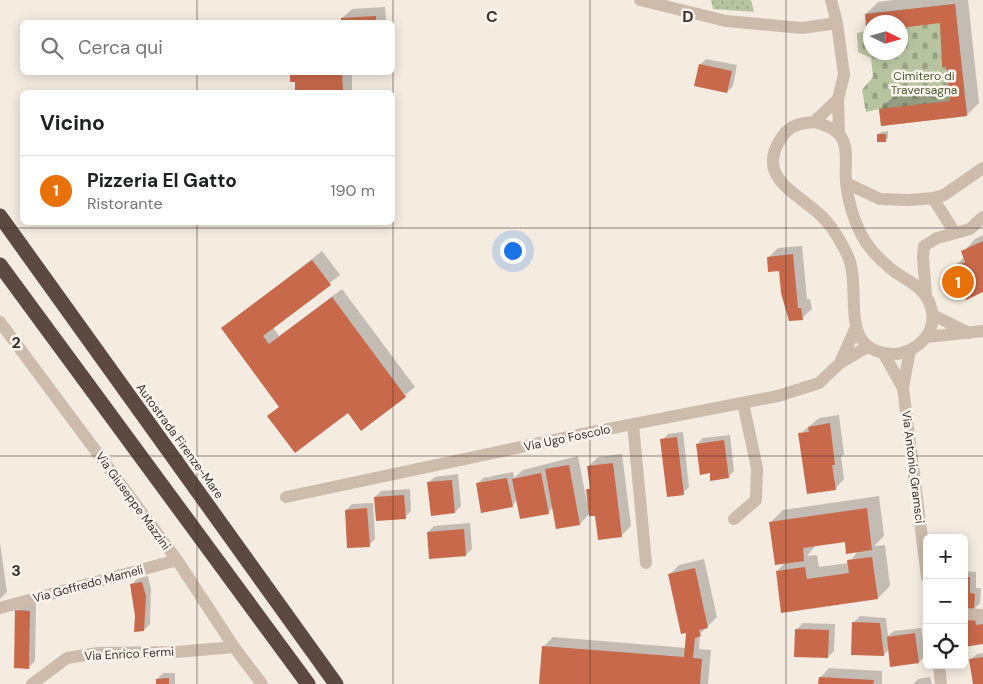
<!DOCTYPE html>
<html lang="it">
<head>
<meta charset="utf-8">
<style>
	body { margin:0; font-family:"DM Sans",sans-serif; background:#f6f6f6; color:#202124 }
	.controls { position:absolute; right:15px; bottom:15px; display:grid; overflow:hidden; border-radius:8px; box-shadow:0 2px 12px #0003 }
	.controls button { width:45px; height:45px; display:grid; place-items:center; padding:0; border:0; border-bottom:1px solid #e0e0e0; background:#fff; color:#202124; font:25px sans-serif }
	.compass { position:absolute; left:863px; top:15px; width:45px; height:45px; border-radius:50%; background:#fff; box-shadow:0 2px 12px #0003; rotate:95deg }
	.you { position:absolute; left:512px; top:250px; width:18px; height:18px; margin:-12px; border:4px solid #fff; border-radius:50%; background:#1a73e8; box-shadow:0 0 0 8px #1a73e833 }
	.badge { display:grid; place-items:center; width:32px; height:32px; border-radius:50%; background:#1f5a5e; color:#fff; font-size:16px; font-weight:700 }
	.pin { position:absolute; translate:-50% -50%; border:2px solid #fff; box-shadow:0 1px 5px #0006 }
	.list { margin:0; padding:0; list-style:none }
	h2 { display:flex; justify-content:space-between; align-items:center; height:65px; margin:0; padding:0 20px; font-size:21px }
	h2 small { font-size:16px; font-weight:400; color:#757577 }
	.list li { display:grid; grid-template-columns:32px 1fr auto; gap:15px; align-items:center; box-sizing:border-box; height:70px; padding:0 20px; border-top:1px solid #e0e0e0 }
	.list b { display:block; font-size:19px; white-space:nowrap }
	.list p { margin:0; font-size:16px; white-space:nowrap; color:#757577 }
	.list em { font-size:16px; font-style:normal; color:#757577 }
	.icon { flex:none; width:28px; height:28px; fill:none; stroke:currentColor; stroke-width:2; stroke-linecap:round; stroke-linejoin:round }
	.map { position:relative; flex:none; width:983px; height:684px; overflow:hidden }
	.search { position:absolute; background:#fff; box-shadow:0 2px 12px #0003; left:20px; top:20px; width:375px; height:55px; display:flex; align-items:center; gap:12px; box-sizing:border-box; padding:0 18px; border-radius:8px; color:#757577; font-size:19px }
	.panel { position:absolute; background:#fff; box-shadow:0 2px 12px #0003; left:20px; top:90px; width:375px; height:135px; border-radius:8px }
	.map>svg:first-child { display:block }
	.green { fill:url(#green-dots) }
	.cemetery { fill:url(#cemetery-stones); fill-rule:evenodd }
	.shadow { fill:#0003; fill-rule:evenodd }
	.building { fill:#c8694b }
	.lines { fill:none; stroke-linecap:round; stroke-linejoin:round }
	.minor { stroke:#cdbbac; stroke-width:12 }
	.highway { stroke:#5c4a42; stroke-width:15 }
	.grid { fill:none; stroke:#3b302b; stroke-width:1; stroke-opacity:0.55 }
	.labels { text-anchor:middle; stroke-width:5; stroke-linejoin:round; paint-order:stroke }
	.park-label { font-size:12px; fill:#4a5a2e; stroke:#fbf5ee }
	.street-label { font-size:12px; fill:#3b302b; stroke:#fbf5ee }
	.grid-label { font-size:16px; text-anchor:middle; font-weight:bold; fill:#3b302b; stroke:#fbf5ee; stroke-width:5; stroke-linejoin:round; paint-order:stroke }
</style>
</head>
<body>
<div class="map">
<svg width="983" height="684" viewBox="0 0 983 684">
	<defs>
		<pattern id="green-dots" width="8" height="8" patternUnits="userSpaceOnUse" patternTransform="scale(1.25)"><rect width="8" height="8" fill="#b8c4a0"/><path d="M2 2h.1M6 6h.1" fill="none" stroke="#97a083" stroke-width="1.8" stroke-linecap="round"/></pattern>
		<pattern id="cemetery-stones" width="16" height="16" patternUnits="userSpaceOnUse" patternTransform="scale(1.25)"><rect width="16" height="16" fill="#b8c4a0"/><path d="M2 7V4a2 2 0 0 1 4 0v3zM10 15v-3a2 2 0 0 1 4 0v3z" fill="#97a083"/></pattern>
	</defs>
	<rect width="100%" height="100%" fill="#f4ebe1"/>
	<!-- green -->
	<path class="green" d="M711,0H751L754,12L713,9Z"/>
	<!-- cemetery -->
	<path class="cemetery" d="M955,4L967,116L881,126L879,109L866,112L862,90L873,77L871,58L858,52L857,33L866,31L865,14ZM870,22H900V52H870Z"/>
	<!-- shadow -->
	<path class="shadow" d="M893,0H968L979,103L967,115L880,109L893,97L950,91L941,22H870V30H868L866,14L878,2Z
		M385,7L386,22H342V18L352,9Z
		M706,59L737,65L733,86L727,92L700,65Z
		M291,72H352V92H296V81Z
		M888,131V138L885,141L878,135L881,132Z
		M983,235V291L953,268L964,257L963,252L975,239Z
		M802,246L807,299H810L812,309L802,318L780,270L768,258L778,248Z
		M322,251L340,275L273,327L279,336L342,289L415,387L362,429L348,411L269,416L280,406L222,329Z
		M839,415L844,454L841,457L844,479L835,489L800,434L819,418Z
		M683,432L689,487L683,493L662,440L668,434Z
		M730,435L734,471L728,477L711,472L697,444L703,438Z
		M622,454L631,526L621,536L596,514L590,513L580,524L553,507L548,513L517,500L512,506L477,484L483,478L513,472L514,478L523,470L578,456L587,503H589L587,490L591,487L588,467L598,457Z
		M458,474L461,506L455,512L428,483L435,477Z
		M410,489L411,511L405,517L375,497L381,491Z
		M879,496L884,536L874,546L885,545L890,586L878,598L777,571L786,562L771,522L783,510ZM846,541L858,551L849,563L819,567L817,555L807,556L816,545Z
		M373,503L375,539L369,545L346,510L352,504Z
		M470,523L472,549L466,555L428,532L434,526Z
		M0,543L7,592L0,599Z
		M704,559L717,617L700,634L699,649L711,650L708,684H540L543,647L553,637L686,648L687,631L670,574L679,565Z
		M964,571L976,572V588H981L980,603L974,609L964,608Z
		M148,576L151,589L150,624L144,630L136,616L131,585L137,579Z
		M23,605H36L35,661L29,667L17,611Z
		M964,615L983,619V643Z
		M860,616L886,618L888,636L894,631L921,628L925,656L919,662L889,649L884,655L852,654L854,622Z
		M803,623L835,624L834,651L828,657L797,629Z
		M983,653V684H974L970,660L977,654Z
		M829,668L882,671V684H820V678Z
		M163,673H175V684H157V679Z
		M930,677L932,684H913L918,679Z"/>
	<!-- building -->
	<path class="building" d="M955,4L967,116L881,126L879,109L950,101L946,66L942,67L940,23L900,28V22H870V31H867L865,14Z
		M376,16V22H341V18Z
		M699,64L732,71L727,93L694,86Z
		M290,72H342L343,92H295V82H290Z
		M877,134H886V142H877Z
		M983,241V292L966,300L952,267L965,262L961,251Z
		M793,254L798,308H801L803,320L789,321L781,293L779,271L768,272L767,257Z
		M312,260L331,285L263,336L269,344L332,297L406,397L361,431L348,413L295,453L267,416L279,407L221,328Z
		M830,423L835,465H832L836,490L807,494L798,433L809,432L808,427Z
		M677,437L684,495L667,497L660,439Z
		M724,440L729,478L710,481V473L700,475L696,444Z
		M613,463L622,537L598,540L595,516H589L586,489H590L587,466Z
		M569,465L580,525L556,529L545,469Z
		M541,473L549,514L520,519L512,479Z
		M507,478L513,507L481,513L476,483Z
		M452,480L455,513L431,516L427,482Z
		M404,495L406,519L376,521L374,497Z
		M367,508L370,547L347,548L345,510Z
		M867,508L872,550L846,554L845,542L803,548L804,561L775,565L769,522Z
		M464,529L466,556L429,559L427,532Z
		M872,557L878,599L781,613L776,571L805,567L807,579L849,573L847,560Z
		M695,568L708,628L699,630L701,636L695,638L693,658L702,659L700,684H539L542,646L684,657L686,633L681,634L668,574Z
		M964,577H970V593L975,594L974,610L964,609Z
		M142,582L146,596L144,631L134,632L135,616L130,584Z
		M15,610L30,611L29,669L14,668Z
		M975,618L976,625L983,624V644L964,647V619Z
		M852,622L880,623L884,656L851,655Z
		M795,629L829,630L828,658L794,657Z
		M915,633L919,663L890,667L887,637Z
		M983,657V684H973L969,659Z
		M819,677L874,680L873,684H818Z
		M169,678V684H156V679Z"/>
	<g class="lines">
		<!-- minor -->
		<path class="minor" d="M640,0L726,21L802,28L837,23
			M831,0L837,23L844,75L838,99L839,134
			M814,122C855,132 844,152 846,183C848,201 853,218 861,234C867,246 879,259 890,268C898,275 907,279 915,285C932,297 939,321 925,338C918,347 905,354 893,354C835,352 864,289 847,254C842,244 835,231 827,222C807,196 751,181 782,137C790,125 800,123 814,122Z
			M814,122L838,99
			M846,183L880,199L909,200L933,198L944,195L983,168
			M933,198L955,233
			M926,296L923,258L924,246L937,238L970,229L983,217
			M933,315L969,333
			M0,322L177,560L234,647L262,684
			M926,337L983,331
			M910,350L903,388L927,577
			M884,354L903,388
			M840,363L856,327
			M633,424L646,563
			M286,497L582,434L778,396L819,383L840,363L867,347
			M734,519L756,500L757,468L743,403
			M0,608L177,560
			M964,614L983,615
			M939,665L941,684
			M32,684L67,658L98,653L177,652L234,647"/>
		<!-- highway -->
		<path class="highway" d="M0,216L336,684
			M0,265L308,684"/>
	</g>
	<!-- grid -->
	<path class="grid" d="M197,0V22M393,0V684M590,0V684M786,0V684M197,72V92M197,222V684M0,228H983M0,456H983"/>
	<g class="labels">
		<!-- park labels -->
		<g class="park-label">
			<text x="924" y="80">Cimitero di<tspan x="924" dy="14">Traversagna</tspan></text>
		</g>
		<!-- street labels -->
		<g class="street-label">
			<text transform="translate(567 438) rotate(-12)" y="4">Via Ugo Foscolo</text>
			<text transform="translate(180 441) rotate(54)" y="4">Autostrada Firenze-Mare</text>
			<text transform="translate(913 467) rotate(83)" y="4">Via Antonio Gramsci</text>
			<text transform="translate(133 501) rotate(54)" y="4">Via Giuseppe Mazzini</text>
			<text transform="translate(88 584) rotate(-15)" y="4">Via Goffredo Mameli</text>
			<text transform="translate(129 654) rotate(-3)" y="4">Via Enrico Fermi</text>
		</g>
	</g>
	<g class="grid-label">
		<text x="492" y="22">C</text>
		<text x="688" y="22">D</text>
		<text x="16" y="348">2</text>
		<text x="16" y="576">3</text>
	</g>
</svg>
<div class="controls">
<button>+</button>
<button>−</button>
<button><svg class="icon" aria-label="locate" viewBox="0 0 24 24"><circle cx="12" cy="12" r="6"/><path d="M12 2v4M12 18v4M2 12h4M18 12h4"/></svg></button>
</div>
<svg class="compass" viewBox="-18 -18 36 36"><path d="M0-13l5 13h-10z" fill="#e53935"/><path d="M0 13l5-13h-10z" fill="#757577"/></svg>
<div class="you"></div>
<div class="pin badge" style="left:958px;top:282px;background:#e8710a">1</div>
<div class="search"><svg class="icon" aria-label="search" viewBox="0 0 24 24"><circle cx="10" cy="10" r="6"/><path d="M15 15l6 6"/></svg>Cerca qui</div>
<section class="panel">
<h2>Vicino<small></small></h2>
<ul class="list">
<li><span class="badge" style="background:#e8710a">1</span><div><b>Pizzeria El Gatto</b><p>Ristorante</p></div><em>190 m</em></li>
</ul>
</section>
</div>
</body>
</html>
